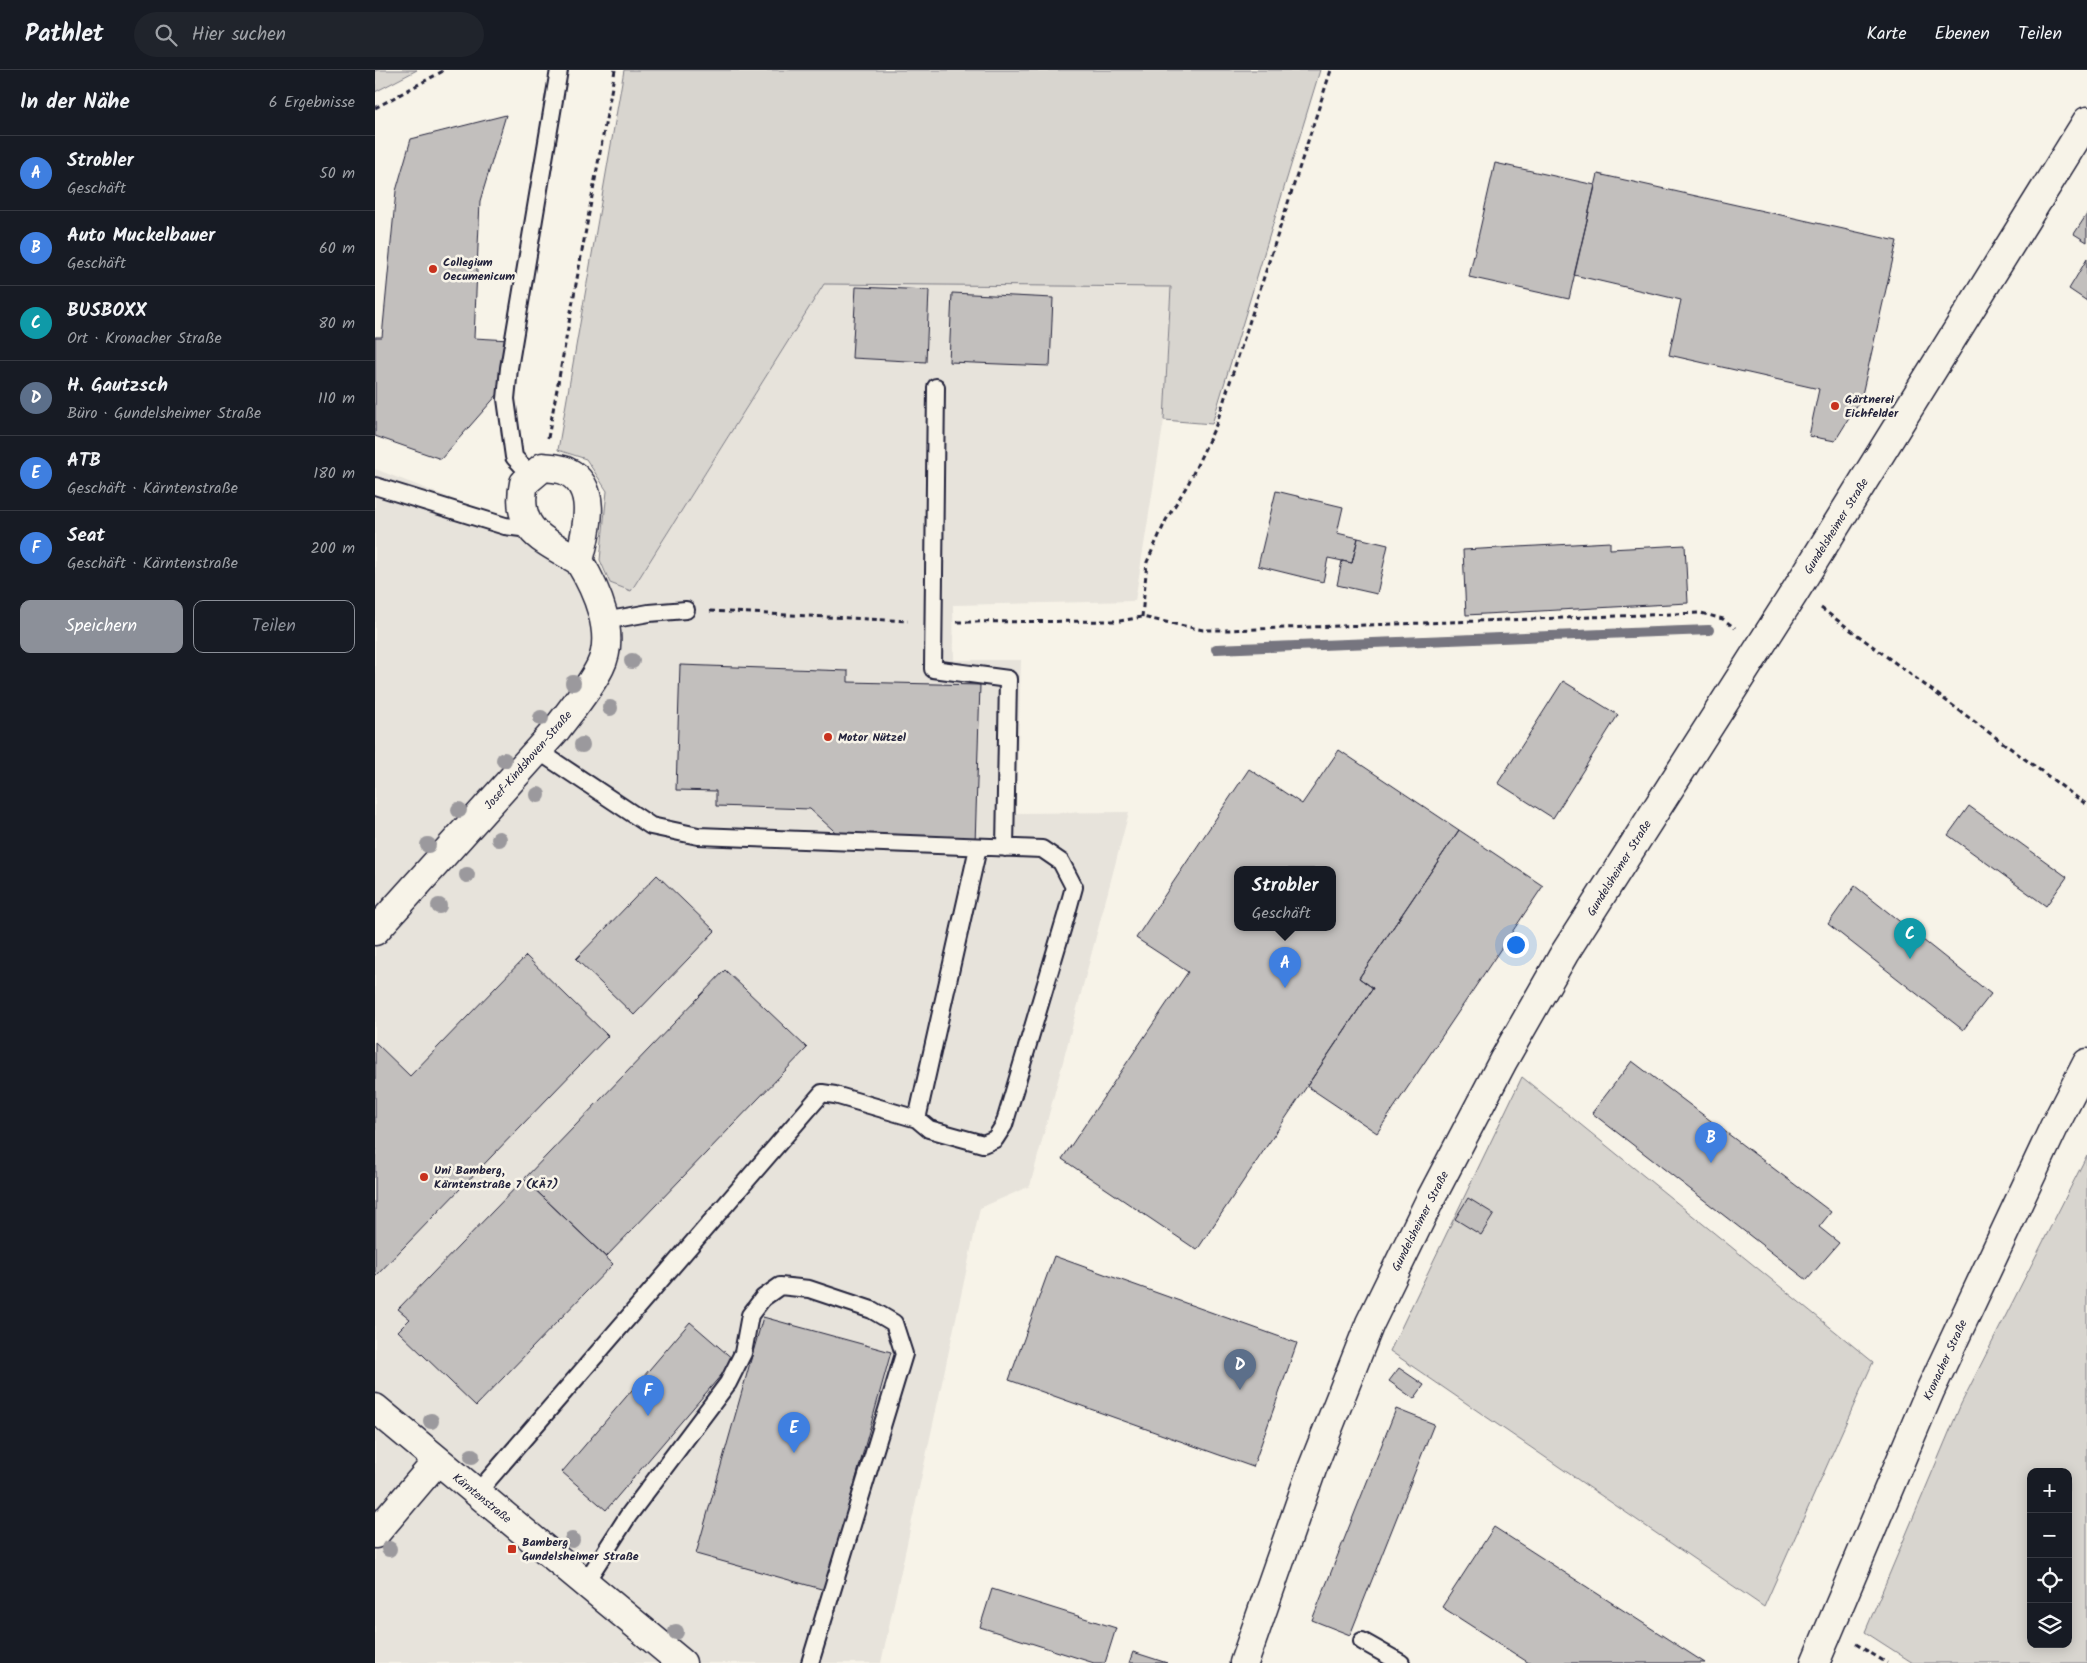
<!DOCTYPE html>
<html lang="de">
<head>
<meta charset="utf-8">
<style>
	body { margin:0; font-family:Kalam,sans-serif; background:#20242c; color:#f1f3f6 }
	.controls { position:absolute; right:15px; bottom:15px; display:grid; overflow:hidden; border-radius:10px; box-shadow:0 2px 12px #0003 }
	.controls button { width:45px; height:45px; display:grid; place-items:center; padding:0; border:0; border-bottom:1px solid #363941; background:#171b24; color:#f1f3f6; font:25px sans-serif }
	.you { position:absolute; left:1140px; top:874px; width:18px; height:18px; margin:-12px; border:4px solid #fff; border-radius:50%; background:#1a73e8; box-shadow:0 0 0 8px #1a73e833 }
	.badge { display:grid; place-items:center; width:32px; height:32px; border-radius:50%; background:#8c9099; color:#fff; font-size:16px; font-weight:700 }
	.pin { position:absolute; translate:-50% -41px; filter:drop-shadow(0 1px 2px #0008) }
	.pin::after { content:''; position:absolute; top:26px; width:18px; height:15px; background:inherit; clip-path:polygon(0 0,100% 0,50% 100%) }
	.popup { position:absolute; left:859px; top:796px; width:102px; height:65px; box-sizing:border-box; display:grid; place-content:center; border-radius:10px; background:#171b24; filter:drop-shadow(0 1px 4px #0005); font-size:16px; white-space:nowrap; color:#9ea1a6 }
	.popup b { font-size:19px; color:#f1f3f6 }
	.popup::after { content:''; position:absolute; left:50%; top:100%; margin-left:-10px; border:10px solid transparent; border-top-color:#171b24 }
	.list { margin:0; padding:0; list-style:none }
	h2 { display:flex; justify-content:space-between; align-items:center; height:65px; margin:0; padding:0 20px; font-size:21px }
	h2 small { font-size:16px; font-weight:400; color:#9ea1a6 }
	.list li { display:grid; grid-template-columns:32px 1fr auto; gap:15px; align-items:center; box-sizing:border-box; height:75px; padding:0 20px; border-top:1px solid #363941 }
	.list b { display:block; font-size:19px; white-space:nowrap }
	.list p { margin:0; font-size:16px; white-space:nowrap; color:#9ea1a6 }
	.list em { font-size:16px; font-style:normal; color:#9ea1a6 }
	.actions { display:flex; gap:10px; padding:15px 20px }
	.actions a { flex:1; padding:11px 0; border:1px solid #8c9099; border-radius:10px; text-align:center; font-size:18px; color:#8c9099 }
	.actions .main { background:#8c9099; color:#fff }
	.icon { flex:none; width:28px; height:28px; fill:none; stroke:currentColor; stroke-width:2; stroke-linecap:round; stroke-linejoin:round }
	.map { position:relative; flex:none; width:1712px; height:1593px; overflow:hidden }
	header { display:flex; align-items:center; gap:30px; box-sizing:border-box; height:70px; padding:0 25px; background:#171b24; border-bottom:1px solid #363941 }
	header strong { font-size:24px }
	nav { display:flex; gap:28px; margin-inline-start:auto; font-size:18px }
	.search { width:350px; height:45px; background:#20242c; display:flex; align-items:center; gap:12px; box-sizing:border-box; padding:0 18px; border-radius:28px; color:#9ea1a6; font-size:19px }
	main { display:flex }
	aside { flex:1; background:#171b24 }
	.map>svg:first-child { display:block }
	.built { fill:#e7e3db }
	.green { fill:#d8d5cf; stroke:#7d7c85; fill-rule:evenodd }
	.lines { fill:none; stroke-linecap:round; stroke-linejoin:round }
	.stream { stroke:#76747f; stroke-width:10 }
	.building { fill:#c2bfbd; stroke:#22223b; fill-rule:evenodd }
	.service-casing { stroke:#22223b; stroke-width:20 }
	.minor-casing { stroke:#22223b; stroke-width:31 }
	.tertiary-casing { stroke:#22223b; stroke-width:31 }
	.path { stroke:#22223b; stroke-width:3; stroke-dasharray:5 4; stroke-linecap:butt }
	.service { stroke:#f7f3e8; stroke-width:16 }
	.minor { stroke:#f7f3e8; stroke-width:28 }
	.tertiary { stroke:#f7f3e8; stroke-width:28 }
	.tree { fill:#9b999d }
	.poi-dot { fill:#c8321e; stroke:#f7f3e8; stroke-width:2 }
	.labels { text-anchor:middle; stroke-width:5; stroke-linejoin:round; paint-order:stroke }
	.poi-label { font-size:12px; font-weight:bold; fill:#22223b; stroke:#f7f3e8; text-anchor:start }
	.street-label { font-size:12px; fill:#22223b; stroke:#f7f3e8 }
</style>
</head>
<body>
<header>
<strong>Pathlet</strong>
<div class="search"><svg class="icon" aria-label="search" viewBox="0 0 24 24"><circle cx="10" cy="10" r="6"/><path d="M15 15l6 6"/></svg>Hier suchen</div>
<nav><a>Karte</a><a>Ebenen</a><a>Teilen</a></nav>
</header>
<main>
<aside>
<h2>In der Nähe<small>6 Ergebnisse</small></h2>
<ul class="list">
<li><span class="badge" style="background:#3f7fe0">A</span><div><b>Strobler</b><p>Geschäft</p></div><em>50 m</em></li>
<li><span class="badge" style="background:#3f7fe0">B</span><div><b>Auto Muckelbauer</b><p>Geschäft</p></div><em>60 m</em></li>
<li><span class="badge" style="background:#0f9aa8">C</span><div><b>BUSBOXX</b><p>Ort · Kronacher Straße</p></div><em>80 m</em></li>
<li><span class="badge" style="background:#5c6f8a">D</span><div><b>H. Gautzsch</b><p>Büro · Gundelsheimer Straße</p></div><em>110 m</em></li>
<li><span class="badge" style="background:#3f7fe0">E</span><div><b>ATB</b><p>Geschäft · Kärntenstraße</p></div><em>180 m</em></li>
<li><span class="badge" style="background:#3f7fe0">F</span><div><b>Seat</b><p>Geschäft · Kärntenstraße</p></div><em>200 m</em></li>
</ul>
<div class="actions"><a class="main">Speichern</a><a>Teilen</a></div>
</aside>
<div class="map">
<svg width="1712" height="1593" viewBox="0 0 1712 1593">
	<rect width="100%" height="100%" fill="#f7f3e8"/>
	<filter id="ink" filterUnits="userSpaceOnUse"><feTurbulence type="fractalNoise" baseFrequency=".02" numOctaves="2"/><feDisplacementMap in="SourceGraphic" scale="10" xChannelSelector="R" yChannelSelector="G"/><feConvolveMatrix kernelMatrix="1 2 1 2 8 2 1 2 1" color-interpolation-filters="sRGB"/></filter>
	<g filter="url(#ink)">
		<!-- built -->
		<path class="built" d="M449,214L796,217L789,350L760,531L578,535L579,590H646L641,743L754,742L655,1116L605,1138L506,1593H0V399L122,446L235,513L256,521Z"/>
		<!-- green -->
		<path class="green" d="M0,0H42L0,22Z
			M249,0H945L837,354L789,350L796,217L449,214L256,521L235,513L225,490L232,421L211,389L183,380Z
			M1147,1007L1498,1292L1389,1537L1015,1281Z
			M1712,1085V1593H1538L1490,1562L1586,1334ZM1656,1402H1693V1574H1656Z"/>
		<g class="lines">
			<!-- stream -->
			<path class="stream" d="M841,579L1334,560"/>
		</g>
		<!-- building -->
		<path class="building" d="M131,45L105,131L99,268L135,270L130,316L66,389L0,366V267H7L21,121L36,69Z
			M1120,93L1220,115L1194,229L1094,207Z
			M1223,104L1522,171L1486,329L1460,371L1434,366L1444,319L1294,285L1306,230L1199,205Z
			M1712,144V172L1699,164Z
			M1712,189V231L1694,219Z
			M481,217L554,220L551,292L477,288Z
			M577,223L678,228L675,296L574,292Z
			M901,421L968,437L962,463L983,468L977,493L953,488L948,512L883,496Z
			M983,468L1013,475L1002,524L962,515L967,491L977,493Z
			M1235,472V479L1310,475L1313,533L1091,545L1088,480Z
			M305,595L473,601V612L605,615L600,774L469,770L435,739L341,736V721L301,720Z
			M1188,611L1243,645L1178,748L1123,713Z
			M964,680L1084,760L984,908L998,918L822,1180L687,1089L813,902L761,868L874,699L927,734ZM862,799H958V857H862Z
			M1594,736L1692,807L1671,836L1573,765Z
			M1084,760L1168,816L1002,1063L932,1016L998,918L984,908Z
			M282,805L340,861L259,945L201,889Z
			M1480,816L1616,924L1588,960L1453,854Z
			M151,886L233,966L0,1207V972L35,1006Z
			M350,900L432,978L231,1187L149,1109Z
			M1257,991L1456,1142L1444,1157L1464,1173L1432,1210L1217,1043Z
			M149,1109L238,1194L101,1336L23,1261L35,1249L23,1239Z
			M1093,1128L1119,1144L1106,1165L1080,1149Z
			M679,1186L922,1273L878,1397L634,1310Z
			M388,1247L516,1282L450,1520L321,1484Z
			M315,1252L359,1290L231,1440L187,1402Z
			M1024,1298L1049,1315L1039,1329L1014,1311Z
			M1021,1339L1059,1354L975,1565L937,1550Z
			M1119,1457L1330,1593H1154L1067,1537Z
			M617,1519L741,1558L730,1593H719L605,1557Z
			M758,1582L792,1593H754Z"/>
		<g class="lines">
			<defs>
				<path id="service" d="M561,317L558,599L633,609L630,778
					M156,405L139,387L131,329L134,298L184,0
					M0,416L130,456L154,459
					M229,551L274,543L311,540
					M162,680L276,756L323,766L667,779L686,792L699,817L691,846L629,1055L620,1069L608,1074L554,1059L542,1049L603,778
					M101,1424L447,1023L460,1025L542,1049
					M210,1513L253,1446L353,1313L368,1283L375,1245L388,1228L405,1216L434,1219L497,1240L519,1253L529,1284L435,1593
					M987,1571L1026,1593"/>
				<path id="minor" d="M168,397C175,398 185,398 191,401C226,417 210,465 204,491C169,470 139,461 149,413Z
					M0,861L181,660C196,640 214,619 225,597C242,564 221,519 204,491
					M0,1338L307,1593
					M0,1464L62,1391
					M869,1593L937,1399L995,1253L1055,1130L1128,991L1189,884L1421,520L1712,51"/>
				<path id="tertiary" d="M1440,1593L1555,1321L1679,1057L1712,993"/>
			</defs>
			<!-- service casing -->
			<use href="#service" class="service-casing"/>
			<!-- minor casing -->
			<use href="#minor" class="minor-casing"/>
			<!-- tertiary casing -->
			<use href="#tertiary" class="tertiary-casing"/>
			<!-- path -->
			<path class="path" d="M0,38L70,0
				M173,368L240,0
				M1446,538L1712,735
				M335,541L533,551
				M767,547L772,492L791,450L813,414L841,355L956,0
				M582,552L745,551L767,547L828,560H853L1326,543L1348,549L1360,558
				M1481,1574L1512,1593"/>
			<!-- service -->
			<use href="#service" class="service"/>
			<!-- minor -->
			<use href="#minor" class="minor"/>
			<!-- tertiary -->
			<use href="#tertiary" class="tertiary"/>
		</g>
		<!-- trees -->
		<g class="tree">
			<circle cx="257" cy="591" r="8"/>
			<circle cx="198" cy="613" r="8"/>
			<circle cx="235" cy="638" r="8"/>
			<circle cx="166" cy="648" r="8"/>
			<circle cx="207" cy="675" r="8"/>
			<circle cx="129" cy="690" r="8"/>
			<circle cx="163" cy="725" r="8"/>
			<circle cx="84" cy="740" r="8"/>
			<circle cx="124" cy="769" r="8"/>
			<circle cx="53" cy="775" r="8"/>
			<circle cx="92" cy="805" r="8"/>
			<circle cx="64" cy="836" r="8"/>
			<circle cx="56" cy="1351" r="8"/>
			<circle cx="97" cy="1386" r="8"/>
			<circle cx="197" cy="1470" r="8"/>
			<circle cx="14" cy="1479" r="8"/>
			<circle cx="301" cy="1562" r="8"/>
		</g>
	</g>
	<!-- markers -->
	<g class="poi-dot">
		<circle cx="58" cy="199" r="5"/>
		<circle cx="1460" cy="336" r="5"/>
		<circle cx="453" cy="667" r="5"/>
		<circle cx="49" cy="1107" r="5"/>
		<rect x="132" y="1474" width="10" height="10" rx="2.5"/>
	</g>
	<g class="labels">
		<!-- poi labels -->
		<g class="poi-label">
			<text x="68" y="196">Collegium<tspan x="68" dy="14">Oecumenicum</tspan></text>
			<text x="1470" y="333">Gärtnerei<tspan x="1470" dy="14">Eichfelder</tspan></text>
			<text x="463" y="671">Motor Nützel</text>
			<text x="59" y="1104">Uni Bamberg,<tspan x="59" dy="14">Kärntenstraße 7 (KÄ7)</tspan></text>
			<text x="147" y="1476">Bamberg<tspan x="147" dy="14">Gundelsheimer Straße</tspan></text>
		</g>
		<!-- street labels -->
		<g class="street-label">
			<text transform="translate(1461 456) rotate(-58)" y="4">Gundelsheimer Straße</text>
			<text transform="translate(153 690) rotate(-49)" y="4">Josef-Kindshoven-Straße</text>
			<text transform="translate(1244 798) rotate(-58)" y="4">Gundelsheimer Straße</text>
			<text transform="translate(1045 1151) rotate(-63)" y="4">Gundelsheimer Straße</text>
			<text transform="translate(1570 1290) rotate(-65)" y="4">Kronacher Straße</text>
			<text transform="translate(107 1428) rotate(39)" y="4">Kärntenstraße</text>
		</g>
	</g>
</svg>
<div class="controls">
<button>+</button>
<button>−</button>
<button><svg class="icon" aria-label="locate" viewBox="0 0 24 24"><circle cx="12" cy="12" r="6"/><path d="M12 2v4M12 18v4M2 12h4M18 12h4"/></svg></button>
<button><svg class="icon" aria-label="layers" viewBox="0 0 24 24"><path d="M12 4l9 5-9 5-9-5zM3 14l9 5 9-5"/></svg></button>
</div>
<div class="you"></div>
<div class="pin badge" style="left:910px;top:918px;background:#3f7fe0">A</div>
<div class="popup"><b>Strobler</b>Geschäft</div>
<div class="pin badge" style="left:1336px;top:1093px;background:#3f7fe0">B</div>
<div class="pin badge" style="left:1535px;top:889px;background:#0f9aa8">C</div>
<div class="pin badge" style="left:865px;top:1320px;background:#5c6f8a">D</div>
<div class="pin badge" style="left:419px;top:1383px;background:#3f7fe0">E</div>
<div class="pin badge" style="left:273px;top:1346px;background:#3f7fe0">F</div>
</div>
</main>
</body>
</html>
